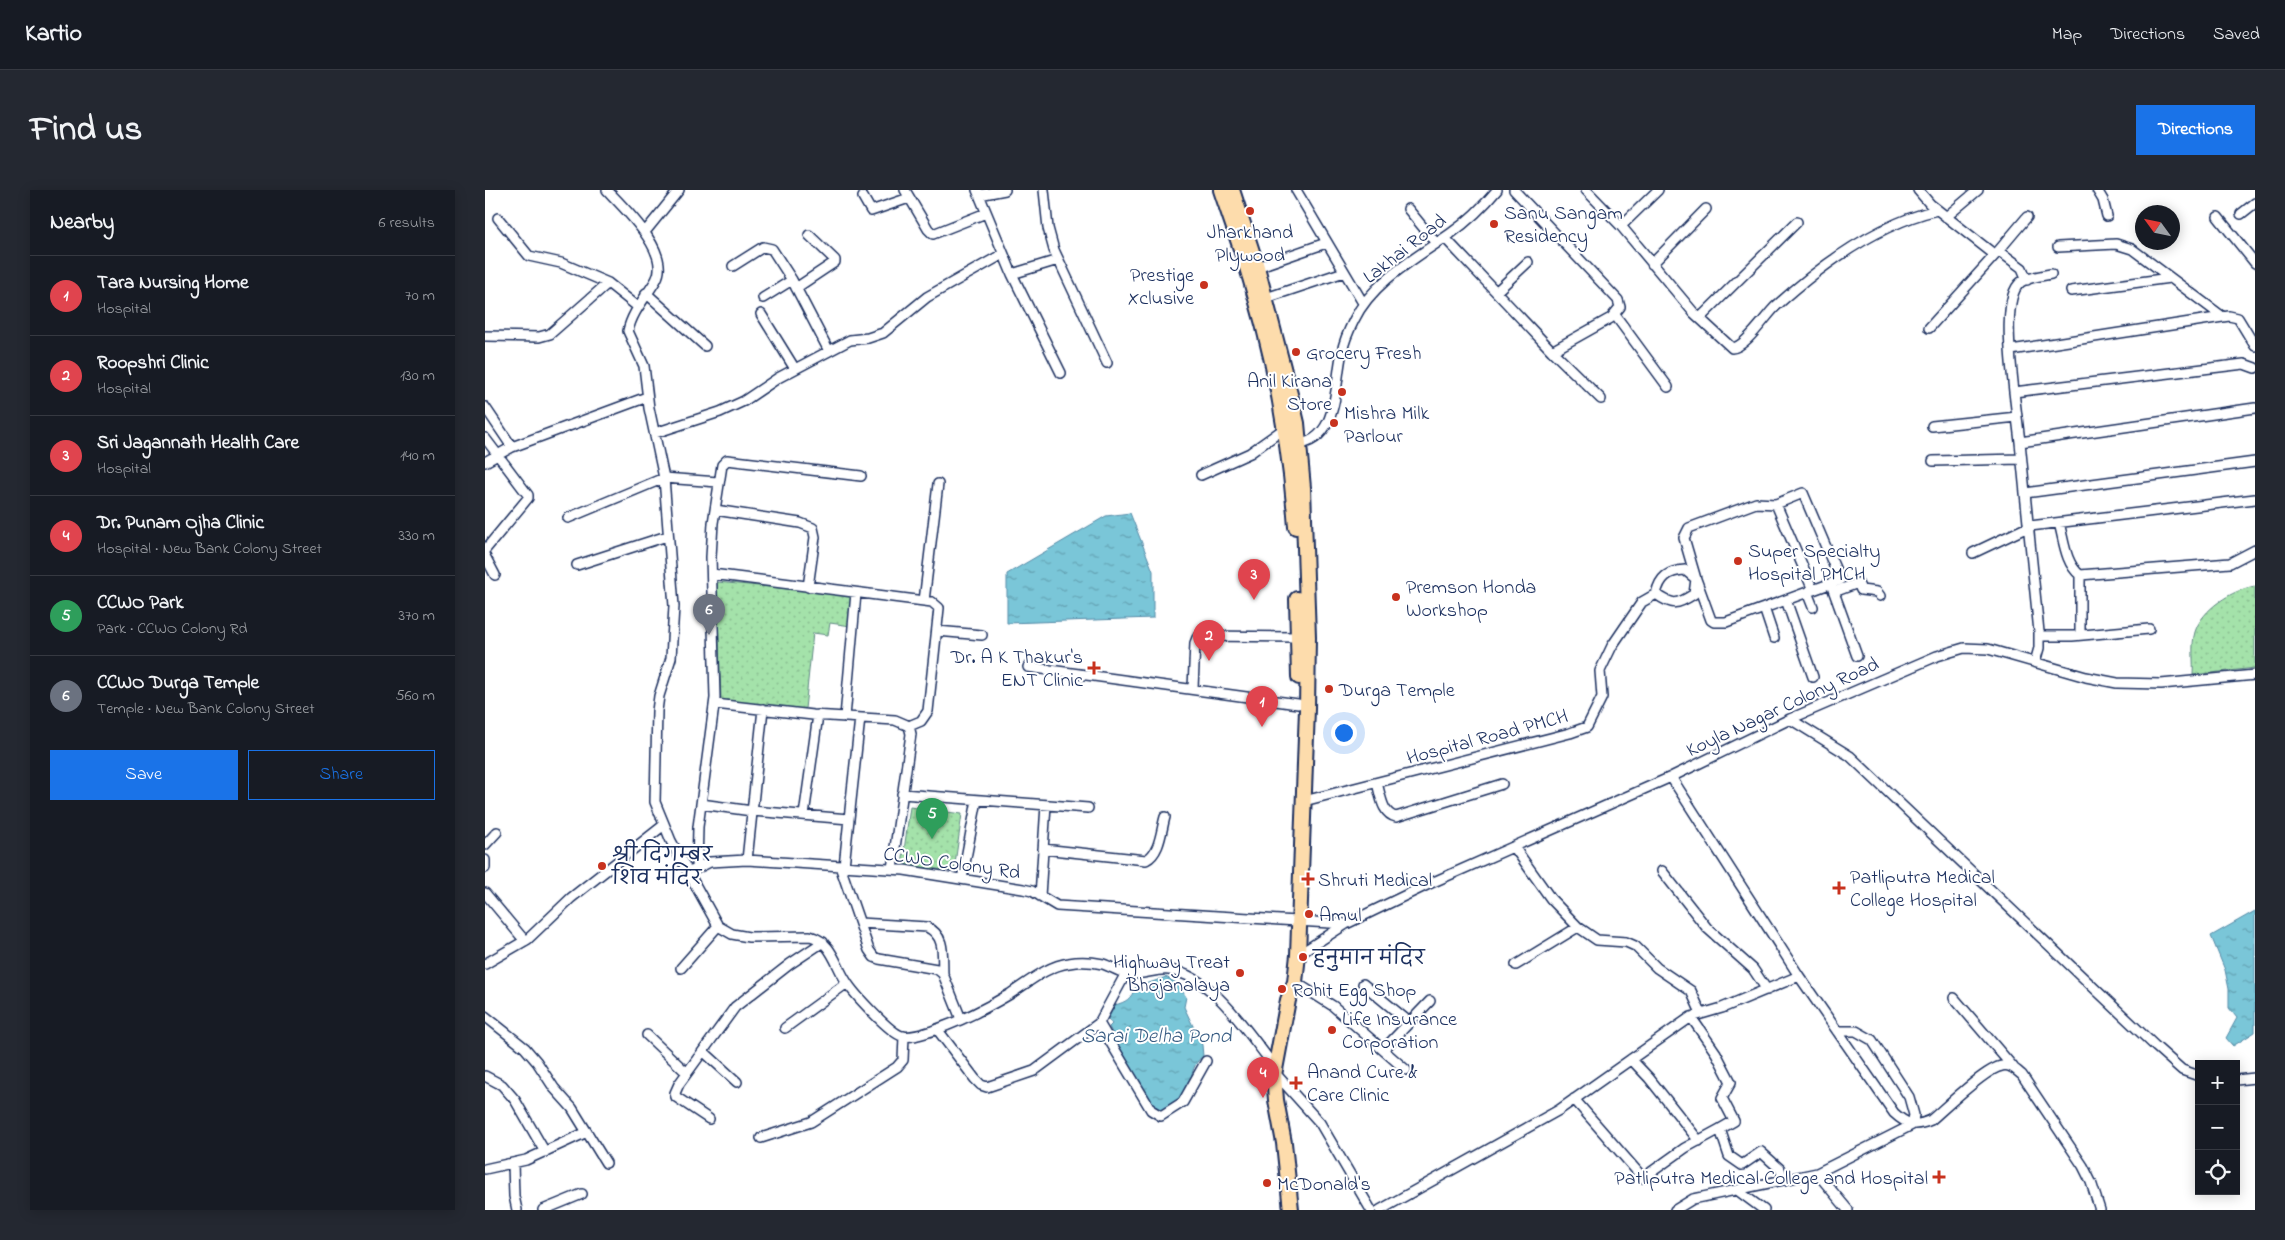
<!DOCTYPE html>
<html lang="en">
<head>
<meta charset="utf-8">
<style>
	body { margin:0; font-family:"Indie Flower","Playpen Sans Deva",sans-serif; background:#242831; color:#f1f3f6 }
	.controls { position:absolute; right:15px; bottom:15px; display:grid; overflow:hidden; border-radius:0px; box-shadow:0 2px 12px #0003 }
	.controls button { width:45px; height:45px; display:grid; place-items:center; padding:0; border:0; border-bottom:1px solid #363941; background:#171b24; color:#f1f3f6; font:25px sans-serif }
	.compass { position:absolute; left:1650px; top:15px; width:45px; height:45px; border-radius:50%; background:#171b24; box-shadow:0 2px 12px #0003; rotate:303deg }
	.you { position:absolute; left:858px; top:542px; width:18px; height:18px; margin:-12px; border:4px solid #fff; border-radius:50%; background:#1a73e8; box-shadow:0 0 0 8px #1a73e833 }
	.badge { display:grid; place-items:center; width:32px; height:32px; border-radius:50%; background:#1a73e8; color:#fff; font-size:16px; font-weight:700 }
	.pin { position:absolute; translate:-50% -41px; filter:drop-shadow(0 1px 2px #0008) }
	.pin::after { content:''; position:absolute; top:26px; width:18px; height:15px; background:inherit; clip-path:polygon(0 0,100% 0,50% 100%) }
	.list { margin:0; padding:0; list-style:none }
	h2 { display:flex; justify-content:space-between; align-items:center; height:65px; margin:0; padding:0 20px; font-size:21px }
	h2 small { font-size:16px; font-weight:400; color:#9ea1a6 }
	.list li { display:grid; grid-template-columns:32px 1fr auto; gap:15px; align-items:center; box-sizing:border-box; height:80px; padding:0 20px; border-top:1px solid #363941 }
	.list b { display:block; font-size:19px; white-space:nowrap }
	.list p { margin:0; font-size:16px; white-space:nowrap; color:#9ea1a6 }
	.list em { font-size:16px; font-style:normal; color:#9ea1a6 }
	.actions { display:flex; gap:10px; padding:15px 20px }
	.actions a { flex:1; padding:11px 0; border:1px solid #1a73e8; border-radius:0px; text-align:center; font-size:18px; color:#1a73e8 }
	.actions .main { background:#1a73e8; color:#fff }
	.icon { flex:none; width:28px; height:28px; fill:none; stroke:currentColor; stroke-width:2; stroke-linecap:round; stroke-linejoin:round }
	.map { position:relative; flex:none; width:1770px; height:1020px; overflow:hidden; border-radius:0px }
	header { display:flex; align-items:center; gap:30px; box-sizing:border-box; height:70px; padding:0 25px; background:#171b24; border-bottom:1px solid #363941 }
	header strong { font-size:24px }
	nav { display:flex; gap:28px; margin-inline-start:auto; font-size:18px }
	.intro { display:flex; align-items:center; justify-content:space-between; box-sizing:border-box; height:120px; padding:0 30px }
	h1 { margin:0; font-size:35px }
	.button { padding:12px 22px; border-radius:0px; background:#1a73e8; color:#fff; font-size:18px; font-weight:700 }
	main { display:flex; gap:30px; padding:0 30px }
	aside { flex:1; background:#171b24; border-radius:0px; box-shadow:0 2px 12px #0003 }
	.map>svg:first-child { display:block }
	.grass { fill:url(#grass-dots); stroke:#608884 }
	.water { fill:url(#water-ripples); stroke:#548aa7 }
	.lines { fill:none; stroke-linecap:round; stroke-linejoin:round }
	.minor-casing { stroke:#1b2f5e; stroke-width:12 }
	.trunk-casing { stroke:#1b2f5e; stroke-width:18 }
	.minor { stroke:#fff; stroke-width:9 }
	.trunk { stroke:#fddcac; stroke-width:14 }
	.poi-dot { fill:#c8321e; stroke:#fff; stroke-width:2 }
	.labels { text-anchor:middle; stroke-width:4; stroke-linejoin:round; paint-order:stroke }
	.poi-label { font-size:20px; fill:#1b2f5e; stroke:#fff; text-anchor:start }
	.street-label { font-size:20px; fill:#1b2f5e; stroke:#fff }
	.water-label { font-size:21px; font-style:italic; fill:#385c83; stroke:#fff }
</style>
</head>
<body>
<header>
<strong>Kartio</strong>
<nav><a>Map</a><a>Directions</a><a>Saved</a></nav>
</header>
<div class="intro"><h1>Find us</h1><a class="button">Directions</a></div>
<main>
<aside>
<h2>Nearby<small>6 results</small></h2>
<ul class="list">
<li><span class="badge" style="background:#e0444e">1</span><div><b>Tara Nursing Home</b><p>Hospital</p></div><em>70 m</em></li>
<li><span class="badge" style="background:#e0444e">2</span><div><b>Roopshri Clinic</b><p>Hospital</p></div><em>130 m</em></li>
<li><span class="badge" style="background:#e0444e">3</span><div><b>Sri Jagannath Health Care</b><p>Hospital</p></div><em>140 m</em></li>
<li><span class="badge" style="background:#e0444e">4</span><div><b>Dr. Punam Ojha Clinic</b><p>Hospital · New Bank Colony Street</p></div><em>330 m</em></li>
<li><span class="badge" style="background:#2e9e5b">5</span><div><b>CCWO Park</b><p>Park · CCWO Colony Rd</p></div><em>370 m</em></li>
<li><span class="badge" style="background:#6b7280">6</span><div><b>CCWO Durga Temple</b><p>Temple · New Bank Colony Street</p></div><em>560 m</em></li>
</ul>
<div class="actions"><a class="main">Save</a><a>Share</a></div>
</aside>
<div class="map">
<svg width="1770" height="1020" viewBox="0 0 1770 1020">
	<defs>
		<pattern id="grass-dots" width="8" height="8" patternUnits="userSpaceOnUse" patternTransform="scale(1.25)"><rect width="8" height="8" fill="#a4e2aa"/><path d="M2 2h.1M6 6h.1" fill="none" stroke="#8dc295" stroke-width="1.8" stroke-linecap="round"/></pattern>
		<pattern id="water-ripples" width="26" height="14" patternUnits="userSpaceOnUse" patternTransform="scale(1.25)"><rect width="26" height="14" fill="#7ac6d8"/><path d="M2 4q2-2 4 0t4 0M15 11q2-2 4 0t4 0" fill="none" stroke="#63a1b2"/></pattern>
	</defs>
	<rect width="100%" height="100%" fill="#fff"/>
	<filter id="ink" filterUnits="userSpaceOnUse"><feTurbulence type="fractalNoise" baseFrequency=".02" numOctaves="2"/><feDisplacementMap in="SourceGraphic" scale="10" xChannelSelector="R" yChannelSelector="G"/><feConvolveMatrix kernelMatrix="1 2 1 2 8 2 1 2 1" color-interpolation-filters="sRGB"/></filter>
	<g filter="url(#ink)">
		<!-- grass -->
		<path class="grass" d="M232,392L368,405L366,436L345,433L343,445L328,443L320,519L236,511Z
			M1770,396V478L1708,485C1709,472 1706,455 1710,442C1717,419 1747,400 1770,396Z
			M425,617L477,624L469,681L417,675Z"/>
		<!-- water -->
		<path class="water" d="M645,323L668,381V428L522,433V384L621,326Z
			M1770,721V842L1748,856L1741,848L1752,828L1744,818V799L1740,780L1726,746Z
			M681,787L693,794L701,807L699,817L717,855L718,866C705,875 708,891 700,902C695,910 687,917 680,922L668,919L624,837L627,834L623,829L630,815C641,812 646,809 650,798Z"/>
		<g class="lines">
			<defs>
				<path id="minor" d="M122,0C139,18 187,63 171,90C161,107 147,122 143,141L159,176L164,218L179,288L189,416L186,468L174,506L172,521L170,612L186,651L233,736L247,744L264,747L325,746C347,752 350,774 361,791C368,803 405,843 417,846C427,848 437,844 447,841C474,832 500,819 525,804C544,792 562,776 584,773C595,771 608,772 618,774C627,777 634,782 643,784C657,786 671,778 684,780C729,786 763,844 790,877
					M420,0L443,39L448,44L501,23
					M492,0L527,84L576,183
					M559,0L563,38L569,60L622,173
					M811,0L878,113
					M1029,0L1133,110L1135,117L1126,128L1067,161
					M1101,0L1136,36L1209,123L1247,158C1260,158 1280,127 1290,117C1335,76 1392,34 1452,20
					M1433,0L1445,14L1510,65
					M1612,0L1618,10L1622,26
					M494,5L520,0
					M378,7L386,21L424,8
					M923,19L951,53
					M1756,24L1770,13
					M1461,27L1493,0
					M1733,27L1770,73
					M13,28L44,66L76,73L123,93L153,117
					M1136,36L1173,0
					M160,42L194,0
					M960,48L1067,161L1116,209
					M1573,57L1631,54L1647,59L1738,127
					M1514,61L1537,78L1542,90
					M1167,74L1221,19
					M248,76L278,57L287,59L307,90L344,161
					M772,77L841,53
					M527,84L573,70
					M311,98L350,72V70L324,45
					M1586,101L1685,88
					M1011,102L1043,72
					M161,103L220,156
					M278,108L307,90
					M781,108L859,82
					M276,124L310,179
					M1130,125L1183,197
					M1215,128L1312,32
					M1444,138L1510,65L1542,27
					M0,146L54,147L65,144L123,93
					M1526,160L1744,126L1753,128L1770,156
					M1770,178L1759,174L1529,202L1535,252L1770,218
					M1529,202C1527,179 1516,107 1536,92C1544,87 1556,86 1566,84
					M0,217L27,257
					M1447,236L1532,227
					M170,243L235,222L259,211L293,188L365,150L383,148L398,143L442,107L518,64
					M0,248L43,305V308L0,360
					M1535,252L1540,303
					M809,255C855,252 849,195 857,162C859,151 864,140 869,130C887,92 931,68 965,44C982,32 998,17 1012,0
					M1448,271L1536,269
					M0,272L27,257L162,207
					M716,285L765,263L800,238
					M1291,314L1318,303L1355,390L1328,400
					M230,320L315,333L328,338L330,347L323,397
					M83,328L179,288L233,292
					M1574,333C1579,350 1580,373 1595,385L1745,373L1770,360
					M1488,363L1545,336L1770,309
					M0,366L10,385
					M92,375L182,346
					M227,384L447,412L454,418L443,521L436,531L424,536
					M1595,385V445
					M1346,394L1372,466
					M1322,402L1328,417
					M1349,402L1373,393L1376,400L1392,402L1395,406
					M1301,410L1328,487
					M439,411L453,294
					M1279,418L1289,448
					M452,441L497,445
					M1554,446H1587L1664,439
					M1550,472L1554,458V442L1540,303L1770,272
					M543,477L813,514
					M708,498L710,453L712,448L718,446L813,447
					M230,514L328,525L410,530L424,536L426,544L407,679
					M360,527L371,403
					M1305,529L1365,566L1670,856L1697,880L1714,886
					M1186,587L1314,786L1409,923C1422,935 1430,937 1446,930C1460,918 1501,878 1517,876C1525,874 1531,880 1537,885L1598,976L1606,992L1615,1020
					M892,593C896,606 897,624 911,627L1017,594
					M417,604L603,618
					M819,611L1085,543L1102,537L1117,507L1115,481L1127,456L1157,412L1171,404C1188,416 1192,415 1209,404L1211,389L1199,348L1204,338L1271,313L1291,314L1328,400L1241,432H1229L1226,430L1211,389L1200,380C1183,381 1175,387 1171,404
					M216,614L267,621L364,629L375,528
					M319,625L333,525
					M0,655L12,642
					M1029,657L1066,709L1093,737L1112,750L1141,752L1150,756L1172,778L1206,801L1216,823
					M558,659L661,670C675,663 676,641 680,627
					M0,670V678
					M262,670L278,519
					M355,676L384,760L389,767L394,769L452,779L458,784L476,829
					M359,676L364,629
					M212,678L213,637L230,508L226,367L228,333L237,275L242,270L376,286
					M1177,681L1222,738L1268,779L1282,800
					M203,683L225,672L262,670L419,680L538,699L547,701L572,716L861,734
					M477,689L492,610
					M0,703L40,751
					M555,706L561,615
					M375,733L442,737C461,746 457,765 458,784
					M813,765L861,734L944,694L1186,587L1305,529L1452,466L1479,458L1503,459L1601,487L1632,493L1676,494L1770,485
					M0,774L43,749L86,708L179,635
					M1031,775L1093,737
					M196,778L233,736
					M641,783L614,833L666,920L676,926L698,912L721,871
					M810,792L848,816L921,880
					M878,794L924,832
					M1469,808L1528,877
					M0,826L40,858L52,872L69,898L87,918L121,973
					M1206,827L1231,863L1246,892L1237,908L1249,931L1235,939L1244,966L1257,975L1276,962L1295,979L1299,990
					M300,838L362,793
					M452,839L490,889L496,895L502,897L549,881L614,833
					M162,845L202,883
					M898,860L945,811
					M218,861L252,892
					M1146,869L1164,888L1214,951
					M790,883L835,933L886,1020
					M0,886L17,895L30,910L60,962
					M1751,890L1770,888
					M1089,909L1158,988L1200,958L1235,939
					M224,929L191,907L190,903L194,894L250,817L305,774L338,752
					M276,948L326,932L412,877L418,870L419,846
					M28,973L29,1006L32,1020
					M0,979L41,970L102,942
					M1332,983L1363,1020
					M1252,1000L1279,1020
					M58,1020L97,1004
					M895,1020L1074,920L1206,827L1237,818L1314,786
					M1190,1020L1208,1009L1332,983L1427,935L1429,925L1424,907L1387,850L1371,841H1352"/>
				<path id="trunk" d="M736,0C747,33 759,65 768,98C791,175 805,257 811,337
					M747,0L772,77L807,212L812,233L818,298L823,447L822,519L813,765L810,792L803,810L789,885L791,910L799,953L806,1020
					M812,409L814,487"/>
			</defs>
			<!-- minor casing -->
			<use href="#minor" class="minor-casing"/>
			<!-- trunk casing -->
			<use href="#trunk" class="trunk-casing"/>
			<!-- minor -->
			<use href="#minor" class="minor"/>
			<!-- trunk -->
			<use href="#trunk" class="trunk"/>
		</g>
	</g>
	<!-- markers -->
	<g class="poi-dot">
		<circle cx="765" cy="21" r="5"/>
		<circle cx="1009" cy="34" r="5"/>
		<circle cx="719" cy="95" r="5"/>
		<circle cx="811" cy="162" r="5"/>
		<circle cx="857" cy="202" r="5"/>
		<circle cx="849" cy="233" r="5"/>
		<circle cx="1253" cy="371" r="5"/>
		<circle cx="911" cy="407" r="5"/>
		<path d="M606.5 470.5h5v5h5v5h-5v5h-5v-5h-5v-5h5z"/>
		<circle cx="844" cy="499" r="5"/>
		<circle cx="117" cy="676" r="5"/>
		<path d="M820.5 681.5h5v5h5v5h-5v5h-5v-5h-5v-5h5z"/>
		<path d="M1351.5 690.5h5v5h5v5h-5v5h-5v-5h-5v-5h5z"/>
		<circle cx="824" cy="724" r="5"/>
		<circle cx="818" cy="767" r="5"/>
		<circle cx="755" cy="783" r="5"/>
		<circle cx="797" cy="799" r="5"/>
		<circle cx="847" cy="840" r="5"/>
		<path d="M808.5 885.5h5v5h5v5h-5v5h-5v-5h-5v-5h5z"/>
		<path d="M1451.5 979.5h5v5h5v5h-5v5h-5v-5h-5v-5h5z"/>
		<circle cx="782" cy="993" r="5"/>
	</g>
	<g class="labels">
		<!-- poi labels -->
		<g class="poi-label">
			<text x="1019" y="29">Sanu Sangam<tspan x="1019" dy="23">Residency</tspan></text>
			<text x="765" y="48" text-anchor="middle">Jharkhand<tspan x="765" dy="23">Plywood</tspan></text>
			<text x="709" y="91" text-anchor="end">Prestige<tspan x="709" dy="23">Xclusive</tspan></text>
			<text x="821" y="169">Grocery Fresh</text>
			<text x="847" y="197" text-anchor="end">Anil Kirana<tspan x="847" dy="23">Store</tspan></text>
			<text x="859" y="229">Mishra Milk<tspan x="859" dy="23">Parlour</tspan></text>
			<text x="1263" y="367">Super Specialty<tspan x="1263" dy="23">Hospital PMCH</tspan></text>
			<text x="921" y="403">Premson Honda<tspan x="921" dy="23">Workshop</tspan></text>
			<text x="598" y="473" text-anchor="end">Dr. A K Thakur's<tspan x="598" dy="23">ENT Clinic</tspan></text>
			<text x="854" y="506">Durga Temple</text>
			<text x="127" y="671">श्री दिगम्बर<tspan x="127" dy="23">शिव मंदिर</tspan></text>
			<text x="1365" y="693">Patliputra Medical<tspan x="1365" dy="23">College Hospital</tspan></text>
			<text x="833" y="696">Shruti Medical</text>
			<text x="834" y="731">Amul</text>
			<text x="828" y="774">हनुमान मंदिर</text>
			<text x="745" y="778" text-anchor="end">Highway Treat<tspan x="745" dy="23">Bhojanalaya</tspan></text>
			<text x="807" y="806">Rohit Egg Shop</text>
			<text x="857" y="835">Life Insurance<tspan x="857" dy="23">Corporation</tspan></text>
			<text x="822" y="888">Anand Cure &amp;<tspan x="822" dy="23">Care Clinic</tspan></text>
			<text x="1443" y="994" text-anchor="end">Patliputra Medical College and Hospital</text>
			<text x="792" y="1000">McDonald's</text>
		</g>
		<!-- street labels -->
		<g class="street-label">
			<text transform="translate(919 58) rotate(-38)" y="7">Lakhai Road</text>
			<text transform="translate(1297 516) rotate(-25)" y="7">Koyla Nagar Colony Road</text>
			<text transform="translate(1002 546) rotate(-15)" y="7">Hospital Road PMCH</text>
			<text transform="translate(467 672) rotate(8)" y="7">CCWO Colony Rd</text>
		</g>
		<!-- water labels -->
		<g class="water-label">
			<text x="671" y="852">Sarai Delha Pond</text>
		</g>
	</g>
</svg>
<div class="controls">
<button>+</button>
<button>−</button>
<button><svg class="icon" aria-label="locate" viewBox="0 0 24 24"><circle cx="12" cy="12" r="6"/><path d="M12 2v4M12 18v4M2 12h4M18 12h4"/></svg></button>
</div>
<svg class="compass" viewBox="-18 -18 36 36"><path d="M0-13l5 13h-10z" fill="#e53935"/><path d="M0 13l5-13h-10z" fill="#9ea1a6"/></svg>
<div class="you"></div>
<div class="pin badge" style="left:777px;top:537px;background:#e0444e">1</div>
<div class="pin badge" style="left:724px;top:471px;background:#e0444e">2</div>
<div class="pin badge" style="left:769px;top:410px;background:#e0444e">3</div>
<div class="pin badge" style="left:778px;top:908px;background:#e0444e">4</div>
<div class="pin badge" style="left:447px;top:649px;background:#2e9e5b">5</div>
<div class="pin badge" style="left:224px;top:445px;background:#6b7280">6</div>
</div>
</main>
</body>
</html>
